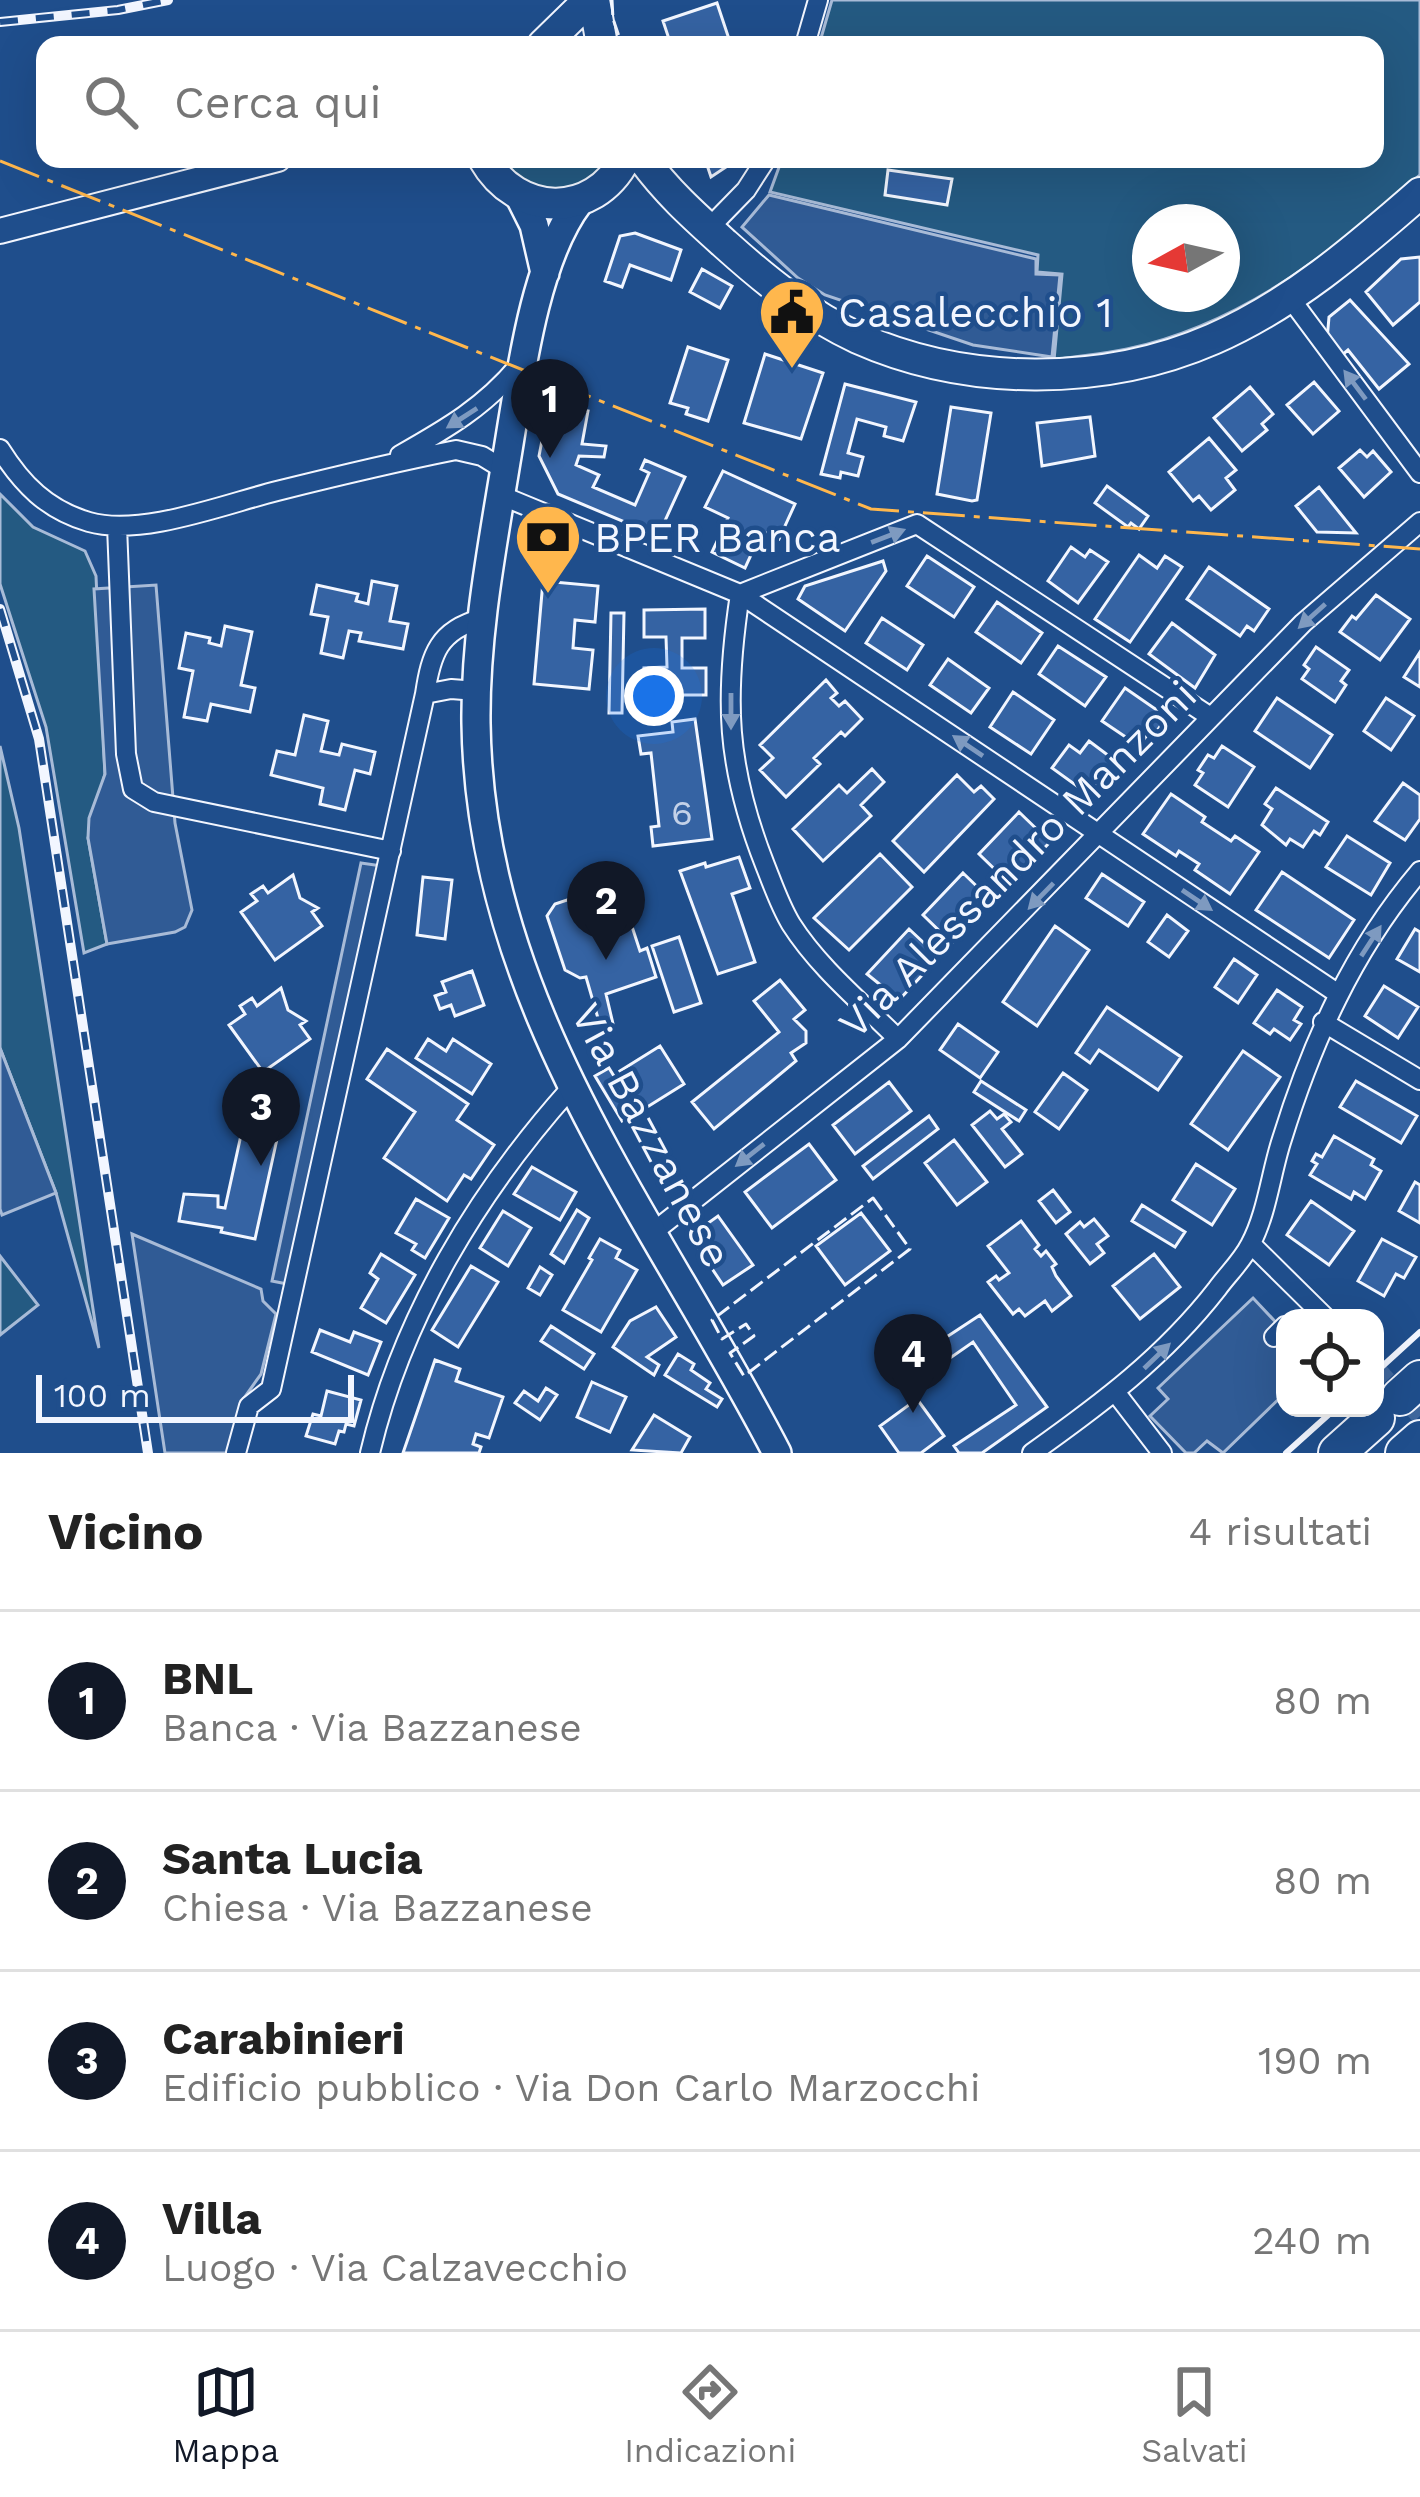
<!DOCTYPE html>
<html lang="it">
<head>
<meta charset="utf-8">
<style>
	body { margin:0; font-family:"Work Sans",sans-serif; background:#f2f2f2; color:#222 }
	.controls { position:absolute; right:36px; bottom:36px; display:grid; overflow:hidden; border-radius:24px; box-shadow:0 12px 48px #0002 }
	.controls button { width:108px; height:108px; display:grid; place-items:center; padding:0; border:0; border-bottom:3px solid #e0e0e0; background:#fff; color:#222; font:60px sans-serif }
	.compass { position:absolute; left:1132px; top:204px; width:108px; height:108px; border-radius:50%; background:#fff; box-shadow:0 12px 48px #0002; rotate:262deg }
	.scale { position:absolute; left:36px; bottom:30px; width:318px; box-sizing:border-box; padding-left:12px; border:6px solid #f2f6ff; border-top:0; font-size:33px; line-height:42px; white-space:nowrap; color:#f2f6ff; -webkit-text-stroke:9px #1f4e8c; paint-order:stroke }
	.you { position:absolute; left:654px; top:696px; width:42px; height:42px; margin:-30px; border:9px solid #fff; border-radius:50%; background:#1a73e8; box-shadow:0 0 0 18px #1a73e833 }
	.badge { display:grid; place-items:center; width:78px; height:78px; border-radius:50%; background:#111827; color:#fff; font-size:39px; font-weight:700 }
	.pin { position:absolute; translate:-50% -99px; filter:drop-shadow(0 3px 6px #0008) }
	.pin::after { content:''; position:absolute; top:63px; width:42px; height:36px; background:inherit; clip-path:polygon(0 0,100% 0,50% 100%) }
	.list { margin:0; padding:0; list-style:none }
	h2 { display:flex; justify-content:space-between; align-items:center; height:156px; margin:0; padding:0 48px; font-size:51px }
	h2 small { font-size:39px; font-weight:400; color:#767676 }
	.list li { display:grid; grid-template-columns:78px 1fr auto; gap:36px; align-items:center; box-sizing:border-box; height:180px; padding:0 48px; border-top:3px solid #e0e0e0 }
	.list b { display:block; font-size:45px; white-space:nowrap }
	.list p { margin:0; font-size:39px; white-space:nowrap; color:#767676 }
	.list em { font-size:39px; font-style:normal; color:#767676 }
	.icon { flex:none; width:66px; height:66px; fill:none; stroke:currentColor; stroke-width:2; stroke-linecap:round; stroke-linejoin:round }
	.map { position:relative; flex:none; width:1420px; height:1453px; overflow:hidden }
	.search { position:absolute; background:#fff; box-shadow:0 12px 48px #0002; left:36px; right:36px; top:36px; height:132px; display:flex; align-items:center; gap:30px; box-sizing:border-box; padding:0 42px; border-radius:24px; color:#767676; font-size:45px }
	.sheet { height:876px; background:#fff }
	nav { display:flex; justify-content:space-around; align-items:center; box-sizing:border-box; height:168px; border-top:3px solid #e0e0e0; background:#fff; font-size:33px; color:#767676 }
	nav a { display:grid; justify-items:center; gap:6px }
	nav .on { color:#111827 }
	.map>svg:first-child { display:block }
	.green { fill:#245a82; stroke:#a8bbd7; stroke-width:3; fill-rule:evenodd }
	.parking { fill:#305b95; stroke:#a8bbd7; stroke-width:3 }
	.building { fill:#3563a3; stroke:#f2f6ff; stroke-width:3 }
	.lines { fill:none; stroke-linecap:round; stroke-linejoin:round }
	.minor-tunnel { stroke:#3f679d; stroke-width:18; stroke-dasharray:18 9; stroke-linecap:butt }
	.minor-casing { stroke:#f2f6ff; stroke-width:22 }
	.tertiary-casing { stroke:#f2f6ff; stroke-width:28 }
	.secondary-casing { stroke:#f2f6ff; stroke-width:32 }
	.primary-casing { stroke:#f2f6ff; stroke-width:34 }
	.motorway-casing { stroke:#f2f6ff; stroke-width:40 }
	.minor { stroke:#1f4e8c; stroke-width:18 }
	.tertiary { stroke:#1f4e8c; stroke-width:24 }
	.secondary { stroke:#1f4e8c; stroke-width:27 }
	.primary { stroke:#1f4e8c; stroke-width:30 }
	.motorway { stroke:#1f4e8c; stroke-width:36 }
	.rail-casing { stroke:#f2f6ff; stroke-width:10 }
	.rail { stroke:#1f4e8c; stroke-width:6; stroke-dasharray:18; stroke-linecap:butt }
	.fence { stroke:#f2f6ff; stroke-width:3; stroke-dasharray:15 6; stroke-linecap:butt }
	.wall { stroke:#f2f6ff; stroke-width:6 }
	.power { stroke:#ffb74d; stroke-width:3; stroke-dasharray:42 9 6 9; stroke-linecap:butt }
	.oneway { fill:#7e9ac0 }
	.labels { text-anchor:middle; stroke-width:9; stroke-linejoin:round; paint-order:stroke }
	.number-label { font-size:36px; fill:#c3d1e8 }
	.poi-label { font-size:42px; fill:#f2f6ff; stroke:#1f4e8c; text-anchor:start }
	.street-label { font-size:42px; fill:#f2f6ff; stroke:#1f4e8c }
</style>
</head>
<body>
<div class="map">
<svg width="1420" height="1453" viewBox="0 0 1420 1453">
	<rect width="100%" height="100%" fill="#1f4e8c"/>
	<!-- green -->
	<path class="green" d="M832,0H1420V175C1333,251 1244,324 1127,349C1103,354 1078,356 1054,360L1062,274L1037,272L1038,255L770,192L782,159H1375V45H819ZM1150,222H1222V294H1150Z
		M497,159H614C597,187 557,199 526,186C516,182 505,167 497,159Z
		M0,494L33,527L85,551L96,576L105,774L88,838L107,944L84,953L46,727L0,584Z
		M0,746L19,828L99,1348L56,1193L0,1048Z
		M0,1256L38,1305L0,1335Z"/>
	<!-- parking -->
	<path class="parking" d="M769,195L1036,259V274L1060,275L1052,357L973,345L825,295L798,278L742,227Z
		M156,585L175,823L192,910L185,927L175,932L107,944L88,838L89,818L105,774L94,589Z
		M361,863L382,866L292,1285L272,1281Z
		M0,1048L56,1193L2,1215L0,1209Z
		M132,1234L261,1289L263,1301L276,1314L261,1374L242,1401L229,1453H165Z
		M1253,1298L1285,1332V1393L1223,1453L1207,1441L1194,1453H1186L1150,1416L1168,1399L1158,1388Z"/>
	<!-- building -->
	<path class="building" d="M717,3L731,45H671L663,21Z
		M705,159H738L711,177Z
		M888,170L952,179L947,205L885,195Z
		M635,233L681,250L671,280L630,265L622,287L605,281L620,236Z
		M1420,257V302L1393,325L1366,292L1401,259Z
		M702,269L732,286L720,308L690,292Z
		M1350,300L1409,364L1379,389L1348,350L1341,356L1327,340L1329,317Z
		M688,347L728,360L708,421L686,414L688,408L670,403Z
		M765,354L823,373L801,439L744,423Z
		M1314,382L1339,411L1313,434L1287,405Z
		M845,384L916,402L903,441L884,436L886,427L857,419L848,453L863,457L858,476L841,472L840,478L821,474Z
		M1250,387L1273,414L1262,424L1267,430L1242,451L1214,418Z
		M549,404L588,411L582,444L606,446L604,457L579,456L576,465L599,475L593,487L635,505L649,473L641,469L645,460L685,477L658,536L558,494L539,456Z
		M951,407L991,413L977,500L972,501L937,494Z
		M1090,417L1095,456L1042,466L1037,423Z
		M1209,438L1236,470L1226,478L1235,490L1211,510L1199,496L1193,501L1169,472Z
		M1360,450L1367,457L1373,451L1391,472L1364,497L1339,468Z
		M723,471L795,504L779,539L762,531L745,568L712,552L728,518L705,507Z
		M1107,486L1148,516L1139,529L1131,523L1128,527L1095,503Z
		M1319,487L1356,533L1317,532L1296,506Z
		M1071,547L1085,557L1090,550L1108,562L1078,603L1048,581Z
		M1139,555L1157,568L1165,556L1182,567L1130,642L1095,619Z
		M927,556L974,587L954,617L907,586Z
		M883,561L886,571L845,631L798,599L805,586Z
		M1209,567L1269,609L1254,631L1247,626L1240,636L1187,599Z
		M372,581L397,586L390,621L408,624L403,649L359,641L361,633L349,631L343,658L321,653L328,617L311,614L317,585L358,594L356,601L368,604Z
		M543,581L598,586L595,622L575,620L573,648L593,650L589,689L534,684Z
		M1376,595L1410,619L1380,660L1340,632L1352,616L1356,619Z
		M997,602L1042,633L1021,663L976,632Z
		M705,609V638H682V668H706V695H645L644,668L667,667L666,637H644V610Z
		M611,613H624L622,713H609Z
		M882,618L923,645L907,670L866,643Z
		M1172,623L1215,655L1195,688L1149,654Z
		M225,626L252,632L241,685L255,688L250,712L211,704L207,721L184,717L193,671L179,668L186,633L210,638L209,643L221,646Z
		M1058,646L1106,677L1085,706L1039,674Z
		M1316,647L1349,670L1341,681L1346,685L1335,702L1302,679L1309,669L1304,665Z
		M1420,652V687L1404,677Z
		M948,659L989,688L971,713L930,685Z
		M826,680L837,693L831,698L839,706L845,701L862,719L845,736L841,732L814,758L820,764L786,797L760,770L773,758L760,745Z
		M1125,688L1167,717L1154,735L1150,731L1139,746L1102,721Z
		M1013,692L1054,720L1031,754L990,727Z
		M1277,698L1332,735L1310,768L1255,731Z
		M1386,698L1414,716L1391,750L1364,731Z
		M304,715L328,721L321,751L339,755L342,744L375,752L370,774L355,770L345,810L320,804L323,788L271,775L277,751L295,755Z
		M695,719L712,839L653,846L651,827L659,826L651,753L641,754L638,736L673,732L672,722Z
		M1089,741L1121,765L1106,786L1098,781L1088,794L1052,768L1069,745L1080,753Z
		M1222,746L1254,767L1228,807L1195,785L1203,773L1198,770L1208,755L1214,758Z
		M872,769L884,782L861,805L871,816L823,861L793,829L839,785L847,793Z
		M957,775L974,792L981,786L994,799L924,872L893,841Z
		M1403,783L1420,795V819L1405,840L1375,821Z
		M1276,788L1328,822L1320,835L1314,831L1303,847L1290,839L1286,845L1262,825L1272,809L1265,804Z
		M1171,794L1205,817L1202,822L1231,841L1235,836L1259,852L1230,894L1195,870L1199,864L1179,851L1176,856L1143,834Z
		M1019,812L1050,842L1010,884L979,854Z
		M1347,836L1390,863L1371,895L1326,867Z
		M880,854L912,887L849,950L814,918Z
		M739,857L750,888L732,894L755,962L718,974L680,871L705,863L706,867Z
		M1282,872L1354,920L1329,958L1256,910Z
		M963,873L992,901L952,943L923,915Z
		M1102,874L1144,902L1128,926L1086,898Z
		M293,875L300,898L318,908L312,912L322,926L275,960L241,912L257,901L251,894L263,886L268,893Z
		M423,877L452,880L445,939L417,935Z
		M609,886L620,890L640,951L647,948L656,977L606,994L614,1028L602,1032L586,977L580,978L565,970L547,916L555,904Z
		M1167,915L1188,931L1169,957L1148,942Z
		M1055,926L1089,950L1037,1026L1003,1002Z
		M909,929L939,957L899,1000L867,974Z
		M1415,929L1420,932V972L1397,959Z
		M679,937L701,1003L674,1012L652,946Z
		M1234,959L1257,975L1238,1003L1215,987Z
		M472,971L484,1005L455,1016L451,1005L440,1009L435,996L446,992L442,982Z
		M780,980L805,1010L794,1019L806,1031V1043L791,1053L796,1061L714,1129L692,1102L779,1032L754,1001Z
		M1384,986L1418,1007L1398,1038L1365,1016Z
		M281,988L288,1010L306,1021L300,1025L310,1039L263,1072L229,1025L245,1014L240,1006L252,998L257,1006Z
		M1277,990L1302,1007L1294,1020L1301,1024L1290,1040L1274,1029L1270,1034L1254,1023Z
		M1107,1007L1181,1057L1158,1090L1099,1050L1090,1063L1076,1053Z
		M958,1024L998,1052L980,1078L940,1050Z
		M428,1039L446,1051L453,1039L491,1064L472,1094L416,1058Z
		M660,1046L684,1084L644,1109L620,1071Z
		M387,1049L468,1104L457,1120L494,1145L471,1179L464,1175L447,1201L384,1158L415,1112L367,1079Z
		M1243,1051L1280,1077L1228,1150L1191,1124Z
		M609,1068L636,1112L622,1121L595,1076Z
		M1063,1073L1087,1090L1059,1129L1035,1112Z
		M981,1081L1026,1110L1019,1121L974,1092Z
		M1356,1081L1417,1116L1401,1143L1340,1107Z
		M889,1082L911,1111L855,1154L833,1125Z
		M990,1111L997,1119L1004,1114L1011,1122L1002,1129L1022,1154L1005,1167L972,1125Z
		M929,1116L938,1129L873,1179L863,1166Z
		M243,1126L264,1130L262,1136L277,1139L255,1239L221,1232L222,1228L179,1221L184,1194L218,1196V1207L225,1208Z
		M1334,1136L1374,1159L1371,1165L1381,1171L1365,1199L1354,1192L1351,1199L1310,1175L1317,1164L1312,1161L1316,1154L1322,1157Z
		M954,1140L987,1182L957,1205L925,1163Z
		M809,1144L836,1180L772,1228L745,1192Z
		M1196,1164L1235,1189L1212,1225L1173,1200Z
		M532,1167L576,1192L560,1220L514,1194Z
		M1415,1182L1420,1185V1223L1399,1211Z
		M1053,1190L1070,1212L1056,1223L1039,1201Z
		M416,1199L449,1218L425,1258L412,1250L416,1244L396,1233Z
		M1311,1201L1354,1231L1329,1265L1287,1235Z
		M1142,1205L1185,1232L1175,1247L1132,1221Z
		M577,1210L589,1218L564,1263L551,1254Z
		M503,1211L531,1228L508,1266L480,1248Z
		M861,1213L890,1251L845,1285L816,1246Z
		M718,1216L753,1265L723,1285L690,1236Z
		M1094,1219L1108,1236L1097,1244L1104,1253L1090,1264L1066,1234L1080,1222L1084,1227Z
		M1021,1221L1039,1245L1035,1249L1041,1256L1046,1251L1056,1264L1052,1267L1056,1276L1071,1296L1052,1311L1045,1301L1025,1316L1019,1309L1013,1314L988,1282L996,1276L999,1280L1009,1273L988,1246Z
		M600,1239L620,1250L616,1258L637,1270L601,1332L563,1310L592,1260L589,1258Z
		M1382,1239L1416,1257L1404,1278L1396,1274L1384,1296L1358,1281Z
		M381,1254L415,1275L386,1323L361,1308L378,1279L370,1273Z
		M1154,1254L1180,1287L1140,1319L1113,1286Z
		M471,1266L498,1282L458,1347L432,1330Z
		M540,1267L552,1275L540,1295L528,1288Z
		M656,1307L676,1337L647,1357L659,1365L654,1375L613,1347L630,1321Z
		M980,1315L1047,1407L982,1453H959L954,1446L1016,1405L973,1342L910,1386L898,1369Z
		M551,1326L594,1354L584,1369L541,1341Z
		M320,1330L350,1342L354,1332L381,1342L368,1375L312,1352Z
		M678,1354L694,1364L691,1370L710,1383L706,1389L722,1399L717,1407L665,1375Z
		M435,1360L460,1369L456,1381L503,1397L489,1438L476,1434L473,1444L481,1447L479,1453H403Z
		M592,1382L626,1397L610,1432L577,1417Z
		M546,1388L557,1395L540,1420L515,1403L524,1391L538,1401Z
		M327,1391L361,1400L354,1426L346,1424L344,1432L339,1431L335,1444L306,1436L313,1414L321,1416Z
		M917,1399L944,1436L921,1453H899L880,1426Z
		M654,1415L690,1437L681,1453L632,1450Z"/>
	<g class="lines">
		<!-- minor-tunnel -->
		<path class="minor-tunnel" d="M1375,1367L1420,1416"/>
		<defs>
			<path id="minor" d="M805,45L818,0
				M708,229L746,190L766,159
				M1290,298L1420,473
				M0,449C22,484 47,510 89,522C141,537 225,504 277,491C337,476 396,462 456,450L482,456L505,470
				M400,455C446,429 486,406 520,364
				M500,495L740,594L1337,993
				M117,526L126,754L133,789L154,802L391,851
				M740,594L917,524L1209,716
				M740,594C724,699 726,766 765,865C773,885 780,906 791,924C819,968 862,1003 898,1039
				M477,691L451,689L425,694C431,654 439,630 481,619
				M1323,1022L1420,1080
				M652,1233L898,1039L1303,623L1420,522
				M1251,1244L1326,1318
				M1274,1337L1285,1326
				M1116,1393L1162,1453
				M236,1453L249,1406L271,1389L425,694
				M370,1453C402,1317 478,1192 570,1089
				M1032,1453C1101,1404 1164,1357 1217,1289C1227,1275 1242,1261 1250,1245C1267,1214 1271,1172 1282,1139C1312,1042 1353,950 1420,871"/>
			<path id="tertiary" d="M0,231L278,159"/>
			<path id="secondary" d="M520,197L534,225L545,273
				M579,202C533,262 519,386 506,462C492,548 475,635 476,723C480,1007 653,1213 777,1453"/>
			<path id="primary" d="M594,0L602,45
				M543,45L589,0
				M484,159C517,217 593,220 625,159
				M643,159C667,192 694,216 725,244C765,280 808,315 858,338C966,386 1103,387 1213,339C1291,305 1356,249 1420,193"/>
			<path id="motorway" d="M1400,1397L1420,1379
				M1337,1453L1376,1418
				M1404,1453L1420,1439"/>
		</defs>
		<!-- minor casing -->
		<use href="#minor" class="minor-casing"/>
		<!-- tertiary casing -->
		<use href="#tertiary" class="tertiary-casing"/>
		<!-- secondary casing -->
		<use href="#secondary" class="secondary-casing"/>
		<!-- primary casing -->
		<use href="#primary" class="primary-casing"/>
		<!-- motorway casing -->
		<use href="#motorway" class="motorway-casing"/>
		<!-- minor -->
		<use href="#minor" class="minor"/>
		<!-- tertiary -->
		<use href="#tertiary" class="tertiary"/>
		<!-- secondary -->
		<use href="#secondary" class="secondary"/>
		<!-- primary -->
		<use href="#primary" class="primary"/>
		<!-- motorway -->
		<use href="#motorway" class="motorway"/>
		<defs>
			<path id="rail" d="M0,22L118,10L168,0
				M0,609L39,739L148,1453"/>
		</defs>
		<!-- rail casing -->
		<use href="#rail" class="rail-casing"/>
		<!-- rail -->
		<use href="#rail" class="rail"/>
		<!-- fence -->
		<path class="fence" d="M612,0L613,19L622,45
			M873,1198L910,1249L744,1376L730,1353L754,1336L746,1324L722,1339L712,1320Z"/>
		<!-- wall -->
		<path class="wall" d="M1375,1373L1420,1332
			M1286,1453L1336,1408"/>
		<!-- power -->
		<path class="power" d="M0,161L871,509L1420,549"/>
	</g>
	<!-- one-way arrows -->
	<defs><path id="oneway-solid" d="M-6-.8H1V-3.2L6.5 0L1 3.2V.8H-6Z" transform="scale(3)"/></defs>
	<g class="oneway">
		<use href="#oneway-solid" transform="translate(1355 385) rotate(-127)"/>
		<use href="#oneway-solid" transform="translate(462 418) rotate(147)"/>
		<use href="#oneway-solid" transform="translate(888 536) rotate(-21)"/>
		<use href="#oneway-solid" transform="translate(1312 616) rotate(138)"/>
		<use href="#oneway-solid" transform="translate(731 711) rotate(90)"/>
		<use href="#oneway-solid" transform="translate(968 746) rotate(-146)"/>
		<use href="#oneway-solid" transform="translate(1041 896) rotate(134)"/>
		<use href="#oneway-solid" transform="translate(1197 900) rotate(34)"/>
		<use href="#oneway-solid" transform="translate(1371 941) rotate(-57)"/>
		<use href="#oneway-solid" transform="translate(750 1155) rotate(142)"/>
		<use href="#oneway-solid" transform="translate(1157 1356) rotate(-44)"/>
	</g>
	<!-- icons -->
	<defs>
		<symbol id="civic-pin" viewBox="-11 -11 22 30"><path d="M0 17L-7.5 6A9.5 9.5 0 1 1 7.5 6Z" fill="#ffb74d" stroke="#1f4e8c"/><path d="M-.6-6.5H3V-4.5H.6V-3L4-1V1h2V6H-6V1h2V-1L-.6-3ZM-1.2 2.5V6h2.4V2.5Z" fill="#111"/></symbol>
		<symbol id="bank-pin" viewBox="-11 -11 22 30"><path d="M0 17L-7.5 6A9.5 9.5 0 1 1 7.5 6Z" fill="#ffb74d" stroke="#1f4e8c"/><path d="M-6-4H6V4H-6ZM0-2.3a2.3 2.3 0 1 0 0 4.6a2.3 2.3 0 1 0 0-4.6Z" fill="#111"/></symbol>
	</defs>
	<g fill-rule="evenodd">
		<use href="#civic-pin" x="754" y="274" width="76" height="104"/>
		<use href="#bank-pin" x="510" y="499" width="76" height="104"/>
	</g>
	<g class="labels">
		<!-- number labels -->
		<g class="number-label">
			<text x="682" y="825">6</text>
		</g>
		<!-- poi labels -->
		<g class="poi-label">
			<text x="838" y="327">Casalecchio 1</text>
			<text x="594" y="552">BPER Banca</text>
		</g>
		<!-- street labels -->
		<g class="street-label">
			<text transform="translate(1017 859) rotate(-45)" y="15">Via Alessandro Manzoni</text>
			<text transform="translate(652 1135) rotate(62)" y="15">Via Bazzanese</text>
		</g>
	</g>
</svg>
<div class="controls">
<button><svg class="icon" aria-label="locate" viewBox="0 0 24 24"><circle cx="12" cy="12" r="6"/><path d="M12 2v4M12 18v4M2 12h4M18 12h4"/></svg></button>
</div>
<svg class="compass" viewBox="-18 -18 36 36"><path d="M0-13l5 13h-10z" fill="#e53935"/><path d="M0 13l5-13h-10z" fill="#767676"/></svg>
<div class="scale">100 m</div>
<div class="you"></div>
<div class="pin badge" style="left:550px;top:458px">1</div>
<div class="pin badge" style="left:606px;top:960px">2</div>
<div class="pin badge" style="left:261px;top:1166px">3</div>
<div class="pin badge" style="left:913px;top:1413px">4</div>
<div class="search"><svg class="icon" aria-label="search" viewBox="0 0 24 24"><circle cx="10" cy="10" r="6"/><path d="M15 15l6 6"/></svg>Cerca qui</div>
</div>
<section class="sheet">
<h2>Vicino<small>4 risultati</small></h2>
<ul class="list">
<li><span class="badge">1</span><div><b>BNL</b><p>Banca · Via Bazzanese</p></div><em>80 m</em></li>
<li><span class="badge">2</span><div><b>Santa Lucia</b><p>Chiesa · Via Bazzanese</p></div><em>80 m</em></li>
<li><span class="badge">3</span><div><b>Carabinieri</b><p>Edificio pubblico · Via Don Carlo Marzocchi</p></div><em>190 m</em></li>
<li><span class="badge">4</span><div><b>Villa</b><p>Luogo · Via Calzavecchio</p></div><em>240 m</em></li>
</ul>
</section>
<nav>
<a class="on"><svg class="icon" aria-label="map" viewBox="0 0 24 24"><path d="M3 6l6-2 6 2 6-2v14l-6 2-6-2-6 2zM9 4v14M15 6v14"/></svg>Mappa</a>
<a><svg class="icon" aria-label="directions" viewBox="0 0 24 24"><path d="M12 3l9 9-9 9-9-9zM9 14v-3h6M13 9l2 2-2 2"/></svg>Indicazioni</a>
<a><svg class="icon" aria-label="saved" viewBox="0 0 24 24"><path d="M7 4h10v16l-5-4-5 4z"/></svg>Salvati</a>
</nav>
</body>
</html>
